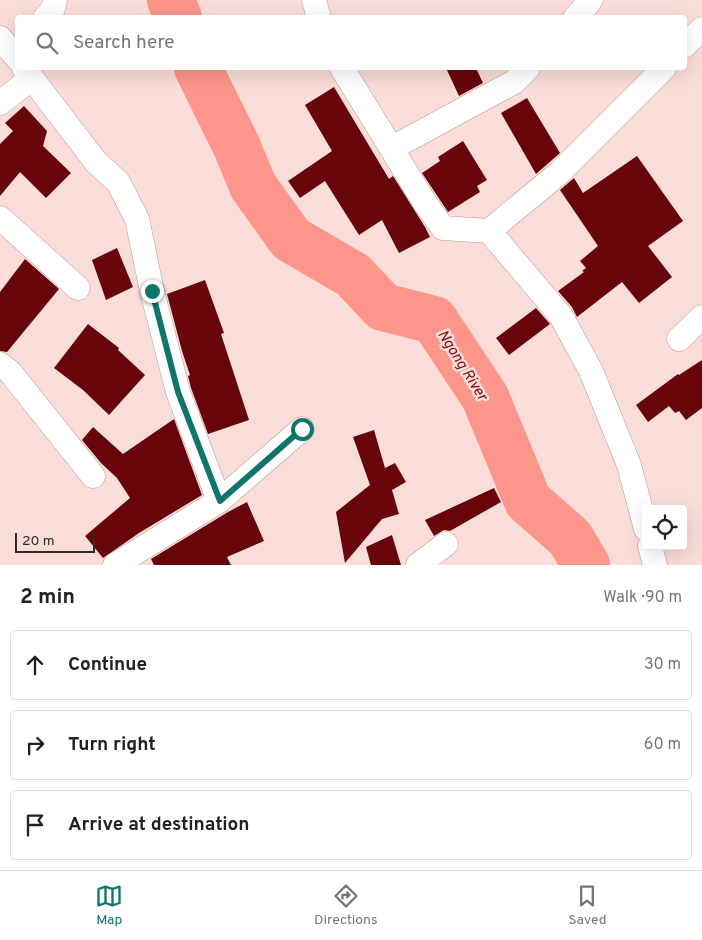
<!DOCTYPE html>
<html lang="en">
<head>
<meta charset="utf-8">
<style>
	body { margin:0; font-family:Overpass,sans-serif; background:#f6f6f6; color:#222 }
	.controls { position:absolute; right:15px; bottom:15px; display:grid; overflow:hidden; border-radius:5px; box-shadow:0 5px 20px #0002 }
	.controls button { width:45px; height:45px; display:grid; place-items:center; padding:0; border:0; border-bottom:1px solid #e0e0e0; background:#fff; color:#222; font:25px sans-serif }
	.scale { position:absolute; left:15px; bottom:12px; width:80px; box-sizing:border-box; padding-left:5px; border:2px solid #372927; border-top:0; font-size:14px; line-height:18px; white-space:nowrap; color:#372927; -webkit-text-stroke:4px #fadcd8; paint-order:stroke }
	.stop { position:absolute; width:15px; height:15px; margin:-11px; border:4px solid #0f766e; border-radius:50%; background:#fff }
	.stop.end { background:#0f766e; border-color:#fff; box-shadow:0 1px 5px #0008 }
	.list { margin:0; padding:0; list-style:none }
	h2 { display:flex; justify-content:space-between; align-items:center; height:65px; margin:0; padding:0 20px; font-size:21px }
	h2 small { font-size:16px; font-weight:400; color:#767676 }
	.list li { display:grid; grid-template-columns:32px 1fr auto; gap:15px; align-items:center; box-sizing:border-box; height:70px; margin:0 10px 10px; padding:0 10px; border:1px solid #e0e0e0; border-radius:5px }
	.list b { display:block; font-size:19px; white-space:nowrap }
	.list em { font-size:16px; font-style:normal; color:#767676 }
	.icon { flex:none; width:28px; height:28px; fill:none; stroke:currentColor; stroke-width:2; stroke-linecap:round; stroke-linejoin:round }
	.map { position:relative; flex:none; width:702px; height:565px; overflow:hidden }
	.search { position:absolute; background:#fff; box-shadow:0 5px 20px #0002; left:15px; right:15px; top:15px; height:55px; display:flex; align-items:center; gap:12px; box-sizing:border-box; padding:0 18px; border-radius:5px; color:#767676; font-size:19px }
	.sheet { height:305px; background:#fff }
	nav { display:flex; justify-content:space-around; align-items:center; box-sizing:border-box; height:70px; border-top:1px solid #e0e0e0; background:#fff; font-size:14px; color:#767676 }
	nav a { display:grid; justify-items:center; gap:2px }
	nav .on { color:#0f766e }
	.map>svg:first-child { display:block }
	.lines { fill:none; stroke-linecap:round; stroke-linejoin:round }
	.river { stroke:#fd958a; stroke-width:48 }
	.building { fill:#67050a }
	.minor-casing { stroke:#bb9893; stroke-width:25 }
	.minor { stroke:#fff; stroke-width:24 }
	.route { stroke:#0f766e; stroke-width:6 }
	.labels { text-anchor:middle; stroke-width:5; stroke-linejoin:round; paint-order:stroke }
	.water-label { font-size:15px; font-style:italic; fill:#85010c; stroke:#fadcd8 }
</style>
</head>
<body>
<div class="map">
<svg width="702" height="565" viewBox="0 0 702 565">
	<rect width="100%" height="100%" fill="#fadcd8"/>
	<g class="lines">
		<!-- river -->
		<path class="river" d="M171,0L178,18
			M198,68L237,147L253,186L291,239L353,275L383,307L434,320L485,397L528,501L570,538L586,565"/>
	</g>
	<!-- building -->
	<path class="building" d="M446,68H476L483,83L459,96Z
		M334,87L389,179L393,176L425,227L430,237L399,253L382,220L359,235L325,181L300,198L288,181L332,151L305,105Z
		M527,98L560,153L536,174L501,113Z
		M24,106L47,131L43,146L71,173L46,198L20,172L0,196V144L13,131L5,123Z
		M463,141L487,180L477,186L480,192L448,212L422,173L440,161L438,157Z
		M637,156L683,221L648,246L672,277L639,303L622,282L577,317L572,307L558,291L584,272L582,271L586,268L580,261L598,246L560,190L574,178L583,193Z
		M117,248L133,287L106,300L92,260Z
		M25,259L59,289L7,352L0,351V292Z
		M205,280L224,333L221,334L249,420L208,434L191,388L188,376L190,375L182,351L167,294Z
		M536,308L550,324L509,355L496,338Z
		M88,324L119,348L118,350L145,375L109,415L83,390L54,368Z
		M702,360V408L686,420L679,411L675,413L669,406L648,422L636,405L678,374L679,375Z
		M174,419L202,495L139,533L103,558L85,536L130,498L117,478L101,463L82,440L93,427L123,454Z
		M374,430L385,468L395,463L406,482L392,490L399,514L382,519L345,563L336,512L370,485L353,437Z
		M494,488L501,502L450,531L444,530L434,536L425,520Z
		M247,502L264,541L227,557L231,565H154L151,559L228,512Z
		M392,535L401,565H371L366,547Z"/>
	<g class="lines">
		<defs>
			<path id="minor" d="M314,0L319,18
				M45,18L53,9L55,0
				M575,18L591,0
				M0,38L18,59
				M684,46L702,29
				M24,68L96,162L118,182L137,219L152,291L178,392L219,501
				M342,68L425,203L443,228L489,231L558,174L664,68
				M0,103L32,78
				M392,148L514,82L528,68
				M0,218L78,288
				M489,231L561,316L591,371L629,465L646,529
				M679,339L702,317
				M0,364L10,372L93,476
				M650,546L655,565
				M115,565L219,501L302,429
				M418,565L446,544"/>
		</defs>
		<!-- minor casing -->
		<use href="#minor" class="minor-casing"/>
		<!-- minor -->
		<use href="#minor" class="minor"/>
	</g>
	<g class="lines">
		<!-- route -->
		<path class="route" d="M152,291L178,392L220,501L302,429"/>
	</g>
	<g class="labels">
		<!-- water labels -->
		<g class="water-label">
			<text transform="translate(463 365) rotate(58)" y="5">Ngong River</text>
		</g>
	</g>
</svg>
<div class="controls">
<button><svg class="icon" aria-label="locate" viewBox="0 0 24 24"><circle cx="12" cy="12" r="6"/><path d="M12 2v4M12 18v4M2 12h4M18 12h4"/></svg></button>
</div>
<div class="scale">20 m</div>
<div class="stop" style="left:302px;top:429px"></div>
<div class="stop end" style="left:152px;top:291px"></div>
<div class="search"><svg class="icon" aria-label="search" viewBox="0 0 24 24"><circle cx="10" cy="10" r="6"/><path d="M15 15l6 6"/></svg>Search here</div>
</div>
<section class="sheet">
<h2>2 min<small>Walk · 90 m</small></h2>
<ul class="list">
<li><svg class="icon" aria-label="ahead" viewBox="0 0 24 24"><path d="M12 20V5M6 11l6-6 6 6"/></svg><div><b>Continue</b></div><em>30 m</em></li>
<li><svg class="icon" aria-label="right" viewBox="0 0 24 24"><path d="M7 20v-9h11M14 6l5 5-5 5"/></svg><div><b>Turn right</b></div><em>60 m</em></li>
<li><svg class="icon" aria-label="arrive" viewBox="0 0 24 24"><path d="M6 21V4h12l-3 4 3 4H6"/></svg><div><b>Arrive at destination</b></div></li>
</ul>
</section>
<nav>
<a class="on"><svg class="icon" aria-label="map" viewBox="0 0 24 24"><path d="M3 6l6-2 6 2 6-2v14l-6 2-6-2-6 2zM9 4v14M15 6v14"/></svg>Map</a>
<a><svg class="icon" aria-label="directions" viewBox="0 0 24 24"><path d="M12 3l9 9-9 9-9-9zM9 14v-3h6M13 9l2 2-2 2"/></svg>Directions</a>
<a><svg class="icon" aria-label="saved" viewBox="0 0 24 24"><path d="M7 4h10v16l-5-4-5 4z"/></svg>Saved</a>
</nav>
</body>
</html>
